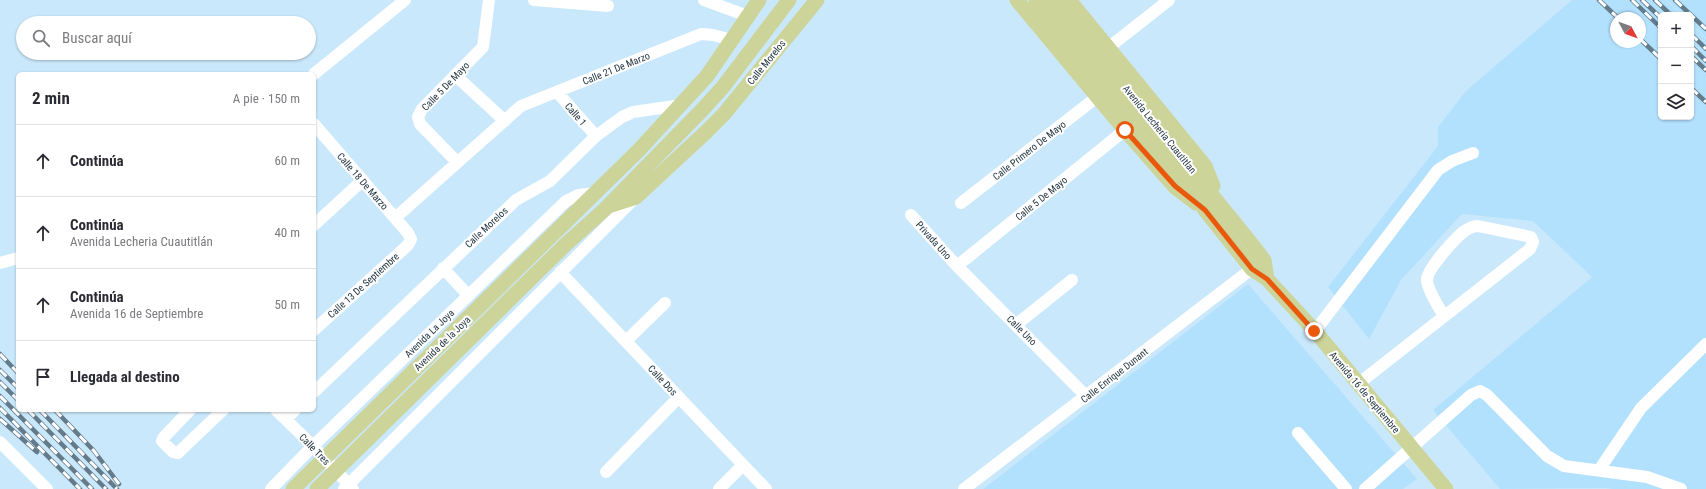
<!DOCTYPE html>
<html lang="es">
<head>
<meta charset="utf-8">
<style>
	body { margin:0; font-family:"Roboto Condensed",sans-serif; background:#f2f2f3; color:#2b2b33 }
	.controls { position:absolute; right:12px; top:12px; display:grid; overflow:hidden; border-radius:6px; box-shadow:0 1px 3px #0004 }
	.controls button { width:36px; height:36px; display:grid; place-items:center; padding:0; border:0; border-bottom:1px solid #e1e1e2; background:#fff; color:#2b2b33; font:20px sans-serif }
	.compass { position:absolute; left:1610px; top:12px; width:36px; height:36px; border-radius:50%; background:#fff; box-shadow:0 1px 3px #0004; rotate:131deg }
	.stop { position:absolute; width:12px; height:12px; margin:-9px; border:3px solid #ea580c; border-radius:50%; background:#fff }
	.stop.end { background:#ea580c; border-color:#fff; box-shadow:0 1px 4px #0008 }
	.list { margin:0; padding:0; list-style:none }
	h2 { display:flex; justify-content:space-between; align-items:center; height:52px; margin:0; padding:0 16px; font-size:17px }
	h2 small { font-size:13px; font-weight:400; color:#7c7c81 }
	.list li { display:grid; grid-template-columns:26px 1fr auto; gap:12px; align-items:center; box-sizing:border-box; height:72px; padding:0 16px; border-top:1px solid #e1e1e2 }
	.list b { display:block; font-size:15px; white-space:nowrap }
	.list p { margin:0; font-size:13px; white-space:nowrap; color:#7c7c81 }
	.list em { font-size:13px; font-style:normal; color:#7c7c81 }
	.icon { flex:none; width:22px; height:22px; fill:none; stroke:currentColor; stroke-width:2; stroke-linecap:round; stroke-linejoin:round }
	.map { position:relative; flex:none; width:1706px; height:489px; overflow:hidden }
	.search { position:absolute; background:#fff; box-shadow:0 1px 3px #0004; left:16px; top:16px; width:300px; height:44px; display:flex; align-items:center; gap:10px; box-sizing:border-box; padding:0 14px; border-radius:22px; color:#7c7c81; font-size:15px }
	.panel { position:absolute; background:#fff; box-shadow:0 1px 3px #0004; left:16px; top:72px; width:300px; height:340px; border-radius:6px }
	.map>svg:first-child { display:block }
	.built { fill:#b2e1fe; fill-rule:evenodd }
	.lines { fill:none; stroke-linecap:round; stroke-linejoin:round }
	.minor { stroke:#fff; stroke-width:12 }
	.major { stroke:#cdd499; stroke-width:15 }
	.rail-casing { stroke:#637b8a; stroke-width:4.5 }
	.rail { stroke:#fff; stroke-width:3; stroke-dasharray:9; stroke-linecap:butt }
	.route { stroke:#ea580c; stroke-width:5 }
	.labels { text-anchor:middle; stroke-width:4; stroke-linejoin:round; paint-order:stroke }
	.street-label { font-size:10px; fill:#1c303c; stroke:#fff }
</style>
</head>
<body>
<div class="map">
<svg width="1706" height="489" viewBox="0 0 1706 489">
	<rect width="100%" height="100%" fill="#cae8fb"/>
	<!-- built -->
	<path class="built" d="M1572,0H1666L1682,15H1661V117H1691V24L1706,39V489H1613L1606,488L1500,489L1433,410L1592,277L1533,221L1462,214L1401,280L1369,339L1328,287L1438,146V127L1466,91ZM1616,18H1640V42H1616Z
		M1667,0H1706V38L1691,23V15H1683Z
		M1248,284L1417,479L1403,489H983Z"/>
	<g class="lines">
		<!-- minor -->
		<path class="minor" d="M534,0L608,6
			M704,0L748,16
			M1108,48L1169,0
			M314,74L405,0
			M455,75L505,121
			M557,92L596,136
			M314,124L408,233L411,239L408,245L314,330
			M457,162L420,124L418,117L422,109L483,47L489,0
			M961,203L1097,97
			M911,215L957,266L1086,396
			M395,218L521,106L701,34L713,35L732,40
			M314,225L363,180
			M0,263L18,258
			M957,266L1125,130
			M443,268L468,295
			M560,272L766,489
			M1017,324L1072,280
			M1315,331L1438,170L1452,161L1473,153
			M626,341L665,303
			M1358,384L1530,249L1533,242L1531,237L1478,226C1472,226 1467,229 1462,233C1453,241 1427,269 1427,280C1427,288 1439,308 1444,316
			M314,392L516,200L550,181L596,136L622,117L633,112L682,105
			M190,410L164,437L162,441L173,452L178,453L181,450L223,410
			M276,410L313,446L353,489
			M286,419L295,410
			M1298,433L1346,489
			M0,442L47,489
			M1599,470L1641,408L1706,344
			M606,472L679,397
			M271,489L313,446L566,201L578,195L596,193
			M344,489L635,198
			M719,489L743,465
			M964,489L1258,264
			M1365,489L1471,395L1480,391L1487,395L1547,456L1564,466L1647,477L1681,489"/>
		<!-- major -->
		<path class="major" d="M1017,0L1125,130L1175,187L1196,203
			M1036,0L1187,181L1205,210L1252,269L1267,279L1315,331L1446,489
			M1053,0L1246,237L1264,260L1267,279
			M1069,0L1205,166L1213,186
			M609,205L703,109L723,87L789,0
			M293,489L639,150L707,76L759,0
			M317,489L565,245L604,210L608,206L636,197L706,132L724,114L817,0"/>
		<defs>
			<path id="rail" d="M1599,0L1618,18
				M1632,0L1661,28
				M1642,0L1661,18
				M1655,0L1671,15
				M1675,0L1706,29
				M1691,34L1706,49
				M1640,39L1661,59
				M1691,46L1706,61
				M1691,56L1706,70
				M1691,88L1706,102
				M0,354L18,373
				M0,370L18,388
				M0,382L18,400
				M0,396L92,489
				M0,408L80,489
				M28,410L106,489
				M40,410L117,489
				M55,410L94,451L119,484
				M0,419L37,452"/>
		</defs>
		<!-- rail casing -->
		<use href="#rail" class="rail-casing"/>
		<!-- rail -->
		<use href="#rail" class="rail"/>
	</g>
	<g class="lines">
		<!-- route -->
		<path class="route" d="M1125,130L1175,186L1205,210L1252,269L1267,279L1314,331"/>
	</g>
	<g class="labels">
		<!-- street labels -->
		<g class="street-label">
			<text transform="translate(766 62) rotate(-51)" y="4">Calle Morelos</text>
			<text transform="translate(616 68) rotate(-22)" y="4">Calle 21 De Marzo</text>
			<text transform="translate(445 86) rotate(-46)" y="4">Calle 5 De Mayo</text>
			<text transform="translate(576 114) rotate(49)" y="4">Calle 1</text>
			<text transform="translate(1160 129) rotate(51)" y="4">Avenida Lecheria Cuautitlan</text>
			<text transform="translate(1029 150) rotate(-38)" y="4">Calle Primero De Mayo</text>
			<text transform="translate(363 181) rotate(49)" y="4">Calle 18 De Marzo</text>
			<text transform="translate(1041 198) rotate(-39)" y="4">Calle 5 De Mayo</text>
			<text transform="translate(486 227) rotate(-43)" y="4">Calle Morelos</text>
			<text transform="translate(934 240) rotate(48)" y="4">Privada Uno</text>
			<text transform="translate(363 285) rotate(-42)" y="4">Calle 13 De Septiembre</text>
			<text transform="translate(1022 330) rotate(45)" y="4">Calle Uno</text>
			<text transform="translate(429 333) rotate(-44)" y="4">Avenida La Joya</text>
			<text transform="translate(442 343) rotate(-44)" y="4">Avenida de la Joya</text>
			<text transform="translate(1114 375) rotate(-38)" y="4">Calle Enrique Dunant</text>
			<text transform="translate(663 380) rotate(47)" y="4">Calle Dos</text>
			<text transform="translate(1365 392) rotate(50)" y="4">Avenida 16 de Septiembre</text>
			<text transform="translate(315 449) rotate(46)" y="4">Calle Tres</text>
		</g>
	</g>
</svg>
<div class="controls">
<button>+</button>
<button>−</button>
<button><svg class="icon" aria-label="layers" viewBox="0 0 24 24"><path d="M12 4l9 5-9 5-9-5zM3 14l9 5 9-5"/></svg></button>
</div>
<svg class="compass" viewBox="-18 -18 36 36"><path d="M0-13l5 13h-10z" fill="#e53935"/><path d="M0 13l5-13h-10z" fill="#7c7c81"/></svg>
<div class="stop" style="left:1125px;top:130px"></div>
<div class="stop end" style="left:1314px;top:331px"></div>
<div class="search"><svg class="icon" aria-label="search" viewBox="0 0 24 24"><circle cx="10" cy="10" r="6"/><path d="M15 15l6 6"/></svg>Buscar aquí</div>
<section class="panel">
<h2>2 min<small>A pie · 150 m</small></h2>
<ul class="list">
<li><svg class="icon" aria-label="ahead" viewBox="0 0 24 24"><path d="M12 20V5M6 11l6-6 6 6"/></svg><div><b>Continúa</b></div><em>60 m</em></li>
<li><svg class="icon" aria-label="ahead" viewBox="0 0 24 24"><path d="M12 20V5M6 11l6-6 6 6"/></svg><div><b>Continúa</b><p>Avenida Lecheria Cuautitlán</p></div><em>40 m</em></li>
<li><svg class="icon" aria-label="ahead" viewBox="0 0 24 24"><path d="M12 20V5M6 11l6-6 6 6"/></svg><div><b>Continúa</b><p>Avenida 16 de Septiembre</p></div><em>50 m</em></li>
<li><svg class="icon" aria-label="arrive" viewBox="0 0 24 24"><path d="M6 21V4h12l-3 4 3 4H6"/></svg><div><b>Llegada al destino</b></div></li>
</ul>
</section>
</div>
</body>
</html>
